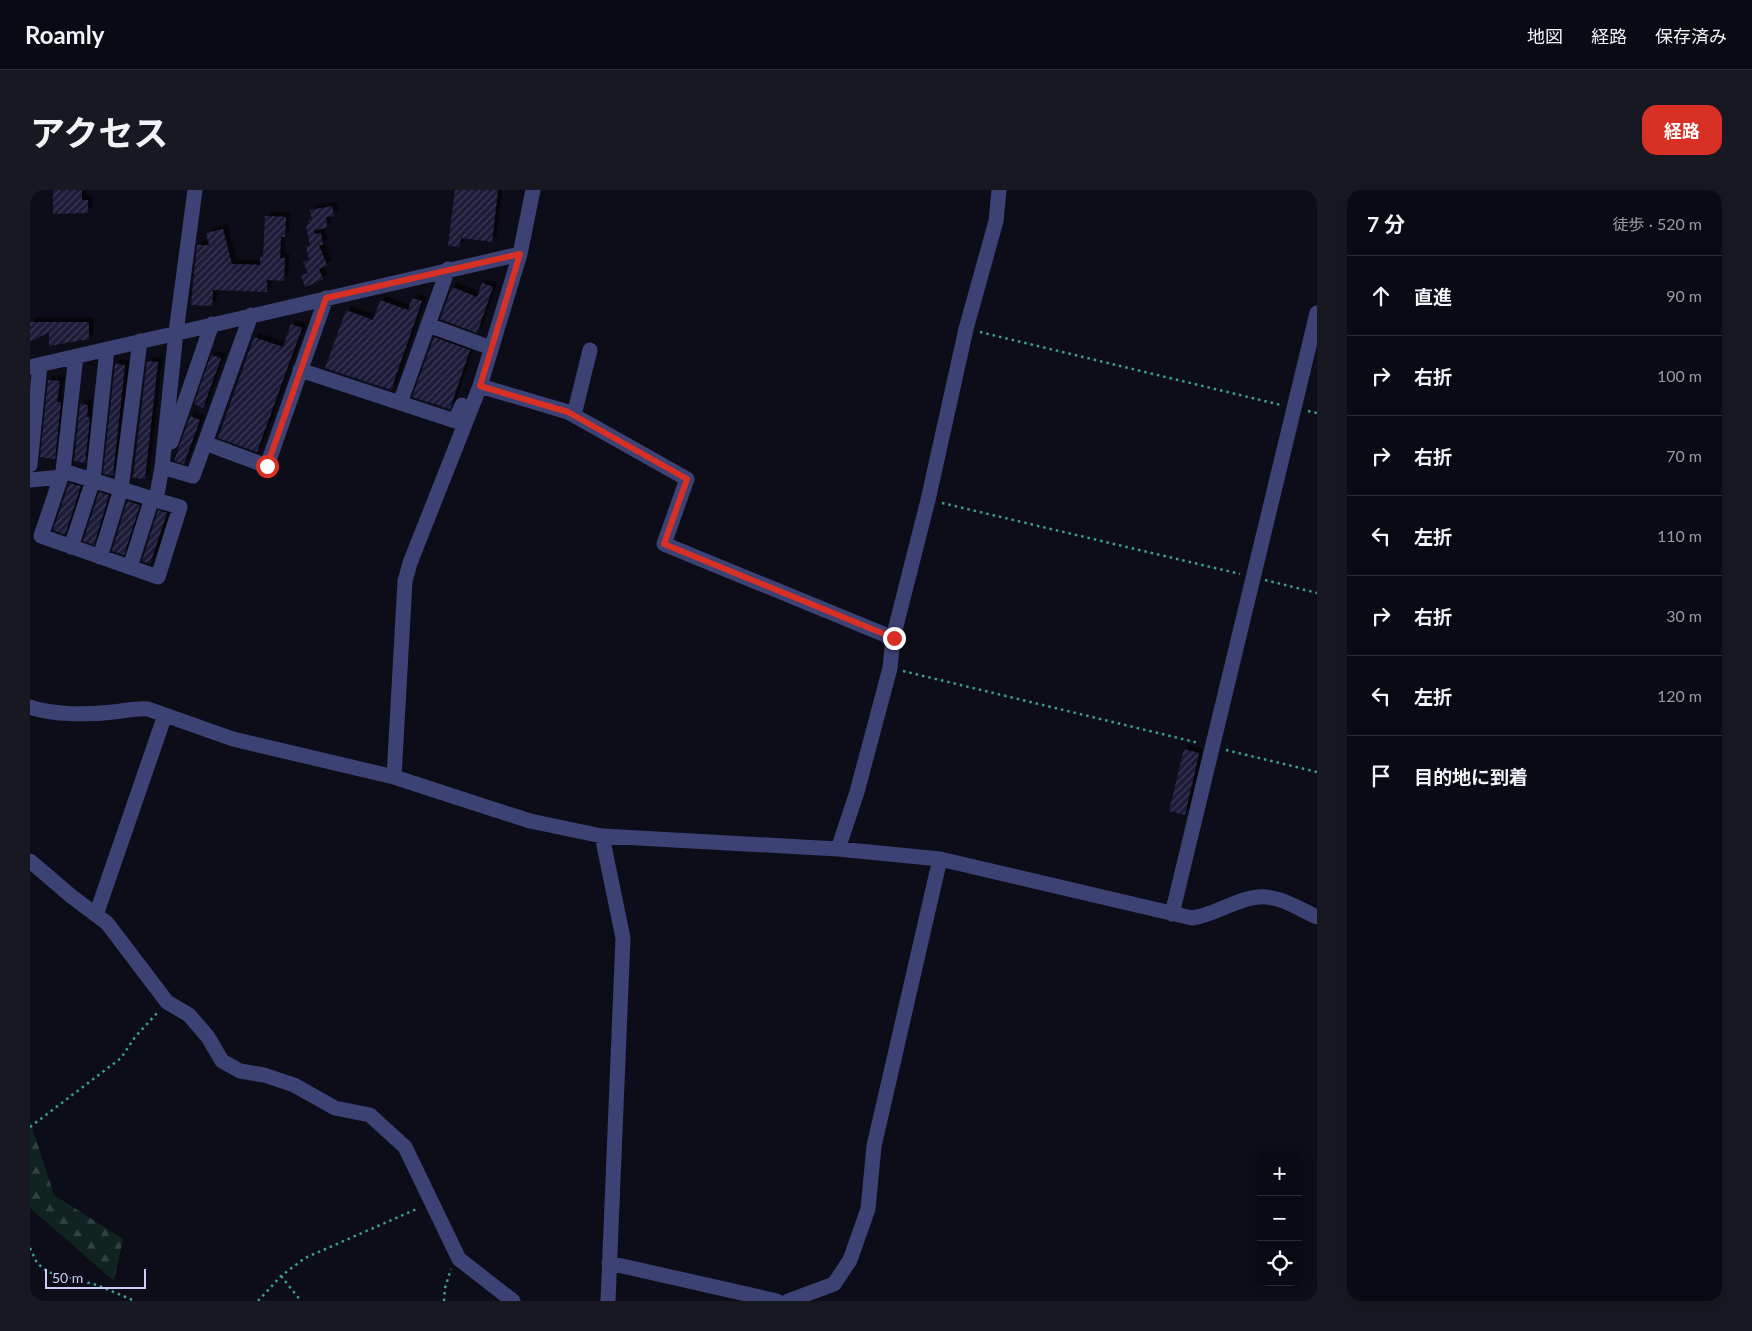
<!DOCTYPE html>
<html lang="ja">
<head>
<meta charset="utf-8">
<style>
	body { margin:0; font-family:Lato,"Noto Sans JP",sans-serif; background:#181822; color:#f1f3f6 }
	.controls { position:absolute; right:15px; bottom:15px; display:grid; overflow:hidden; border-radius:10px; box-shadow:0 2px 12px #0003 }
	.controls button { width:45px; height:45px; display:grid; place-items:center; padding:0; border:0; border-bottom:1px solid #2a2b34; background:#0a0a14; color:#f1f3f6; font:25px sans-serif }
	.scale { position:absolute; left:15px; bottom:12px; width:101px; box-sizing:border-box; padding-left:5px; border:2px solid #cbccfa; border-top:0; font-size:14px; line-height:18px; white-space:nowrap; color:#cbccfa; -webkit-text-stroke:4px #0d0d1a; paint-order:stroke }
	.stop { position:absolute; width:15px; height:15px; margin:-11px; border:4px solid #d93025; border-radius:50%; background:#fff }
	.stop.end { background:#d93025; border-color:#fff; box-shadow:0 1px 5px #0008 }
	.list { margin:0; padding:0; list-style:none }
	h2 { display:flex; justify-content:space-between; align-items:center; height:65px; margin:0; padding:0 20px; font-size:21px }
	h2 small { font-size:16px; font-weight:400; color:#999aa0 }
	.list li { display:grid; grid-template-columns:32px 1fr auto; gap:15px; align-items:center; box-sizing:border-box; height:80px; padding:0 20px; border-top:1px solid #2a2b34 }
	.list b { display:block; font-size:19px; white-space:nowrap }
	.list em { font-size:16px; font-style:normal; color:#999aa0 }
	.icon { flex:none; width:28px; height:28px; fill:none; stroke:currentColor; stroke-width:2; stroke-linecap:round; stroke-linejoin:round }
	.map { position:relative; flex:none; width:1287px; height:1111px; overflow:hidden; border-radius:15px }
	header { display:flex; align-items:center; gap:30px; box-sizing:border-box; height:70px; padding:0 25px; background:#0a0a14; border-bottom:1px solid #2a2b34 }
	header strong { font-size:24px }
	nav { display:flex; gap:28px; margin-inline-start:auto; font-size:18px }
	.intro { display:flex; align-items:center; justify-content:space-between; box-sizing:border-box; height:120px; padding:0 30px }
	h1 { margin:0; font-size:35px }
	.button { padding:12px 22px; border-radius:15px; background:#d93025; color:#fff; font-size:18px; font-weight:700 }
	main { display:flex; gap:30px; padding:0 30px }
	aside { flex:1; background:#0a0a14; border-radius:15px; box-shadow:0 2px 12px #0003 }
	.map>svg:first-child { display:block }
	.forest { fill:url(#forest-firs) }
	.building { fill:url(#building-hatch); filter:url(#shadow) }
	.lines { fill:none; stroke-linecap:round; stroke-linejoin:round }
	.path { stroke:#38a08c; stroke-width:2.5; stroke-dasharray:2.5 4; stroke-linecap:butt }
	.minor { stroke:#3c4274; stroke-width:15 }
	.route { stroke:#d93025; stroke-width:6 }
</style>
</head>
<body>
<header>
<strong>Roamly</strong>
<nav><a>地図</a><a>経路</a><a>保存済み</a></nav>
</header>
<div class="intro"><h1>アクセス</h1><a class="button">経路</a></div>
<main>
<div class="map">
<svg width="1287" height="1111" viewBox="0 0 1287 1111">
	<defs>
		<pattern id="forest-firs" width="22" height="20" patternUnits="userSpaceOnUse" patternTransform="scale(1.25)"><rect width="22" height="20" fill="#102320"/><path d="M5 1l3.5 6h-7zM16 11l3.5 6h-7z" fill="#314241"/></pattern>
		<pattern id="building-hatch" width="6" height="6" patternUnits="userSpaceOnUse" patternTransform="scale(1.25)"><rect width="6" height="6" fill="#1d1b39"/><path d="M-1 1l2-2M0 6l6-6M5 7l2-2" fill="none" stroke="#3c3b57"/></pattern>
		<filter id="shadow"><feDropShadow dx="4.5" dy="-4.5" stdDeviation="0" flood-color="#0009"/></filter>
	</defs>
	<rect width="100%" height="100%" fill="#0d0d1a"/>
	<!-- forest -->
	<path class="forest" d="M0,931L24,1005L93,1049L84,1091L0,1018Z"/>
	<!-- building -->
	<path class="building" d="M23,0H52V10H58V23L23,24Z
		M425,0H468L462,52L431,48L429,57L418,56Z
		M302,16L304,26L296,27L297,38L284,40L285,44L291,43L293,55H289L297,75L289,79L293,89L275,97L271,86L278,83L273,72L279,70L276,56H280L276,35L279,34L278,30H282L280,20Z
		M235,26L256,27L255,47H251L250,68H255L254,91L237,90V102L183,100L182,116L161,115L167,55H179L176,43L193,39L202,74L230,75V67H233Z
		M452,93L463,97L447,143L410,129L422,97L447,107Z
		M382,108L392,111L361,200L295,178L316,120L343,130L350,110L378,120Z
		M0,132H59V149L19,156V142L0,152Z
		M261,134L272,138L227,262L188,248L224,147L253,157Z
		M404,147L440,160L420,219L382,207Z
		M181,165L191,168L173,218L164,214Z
		M117,171L128,172L115,289L103,288Z
		M85,174L95,175L83,285L73,284Z
		M18,190L30,191L27,212H31L25,269L10,267Z
		M50,214L58,215L57,227H60L55,273L44,271Z
		M160,226L170,230L154,274L144,271Z
		M39,293L51,296L35,345L23,340Z
		M69,302L79,305L64,355L53,351Z
		M97,311L110,315L94,365L82,361Z
		M128,320L137,323L120,374L112,371Z
		M1154,559L1169,563L1155,625L1139,621Z"/>
	<g class="lines">
		<!-- path -->
		<path class="path" d="M950,142L1251,215
			M1278,221L1287,223
			M912,313L1210,384
			M1235,390L1287,403
			M873,481L1169,553
			M1196,560L1287,582
			M0,937L91,868L105,847L128,822
			M0,1058L7,1073L18,1082L67,1095L105,1111
			M251,1086L271,1111
			M228,1111L251,1086L275,1068L389,1018
			M414,1111L415,1098L421,1079"/>
		<!-- minor -->
		<path class="minor" d="M398,135L453,155
			M46,166L33,281L126,310L132,277L163,286L221,125
			M0,177L490,64
			M270,180L425,231L432,215
			M450,196L538,222L657,289L634,354L863,448
			M370,213L418,79
			M544,225L560,160
			M141,252L182,134
			M175,253L237,276L296,108
			M0,275L10,175
			M132,277L146,142L165,0
			M33,281L11,346L128,387L150,317L126,310
			M0,290L31,287
			M41,357L63,290L77,159
			M70,367L91,299L110,151
			M100,377L122,308
			M0,517C21,525 60,525 83,522C95,521 105,518 118,519L203,549L364,587L500,631L572,646L808,659L910,669L1162,728C1185,725 1205,709 1228,707C1249,705 1269,719 1287,727
			M364,587L375,391L380,373L450,196L490,64L503,0
			M572,646L593,748L578,1111
			M808,659L827,602L860,478L863,448L898,310L936,139L966,31L969,0
			M0,671L41,706L77,733L137,812L159,825L178,847L192,871L210,881L234,885L264,895L305,918L340,925L375,957L429,1069L483,1111
			M1142,724L1287,123
			M66,725L135,525
			M579,1073L747,1111
			M758,1111L804,1094L820,1070L838,1019L844,956L910,669"/>
	</g>
	<g class="lines">
		<!-- route -->
		<path class="route" d="M237,276L296,108L490,64L450,196L538,222L657,289L634,354L864,448"/>
	</g>
</svg>
<div class="controls">
<button>+</button>
<button>−</button>
<button><svg class="icon" aria-label="locate" viewBox="0 0 24 24"><circle cx="12" cy="12" r="6"/><path d="M12 2v4M12 18v4M2 12h4M18 12h4"/></svg></button>
</div>
<div class="scale">50 m</div>
<div class="stop" style="left:237px;top:276px"></div>
<div class="stop end" style="left:864px;top:448px"></div>
</div>
<aside>
<h2>7 分<small>徒歩 · 520 m</small></h2>
<ul class="list">
<li><svg class="icon" aria-label="ahead" viewBox="0 0 24 24"><path d="M12 20V5M6 11l6-6 6 6"/></svg><div><b>直進</b></div><em>90 m</em></li>
<li><svg class="icon" aria-label="right" viewBox="0 0 24 24"><path d="M7 20v-9h11M14 6l5 5-5 5"/></svg><div><b>右折</b></div><em>100 m</em></li>
<li><svg class="icon" aria-label="right" viewBox="0 0 24 24"><path d="M7 20v-9h11M14 6l5 5-5 5"/></svg><div><b>右折</b></div><em>70 m</em></li>
<li><svg class="icon" aria-label="left" viewBox="0 0 24 24"><path d="M17 20v-9H6M10 6l-5 5 5 5"/></svg><div><b>左折</b></div><em>110 m</em></li>
<li><svg class="icon" aria-label="right" viewBox="0 0 24 24"><path d="M7 20v-9h11M14 6l5 5-5 5"/></svg><div><b>右折</b></div><em>30 m</em></li>
<li><svg class="icon" aria-label="left" viewBox="0 0 24 24"><path d="M17 20v-9H6M10 6l-5 5 5 5"/></svg><div><b>左折</b></div><em>120 m</em></li>
<li><svg class="icon" aria-label="arrive" viewBox="0 0 24 24"><path d="M6 21V4h12l-3 4 3 4H6"/></svg><div><b>目的地に到着</b></div></li>
</ul>
</aside>
</main>
</body>
</html>
